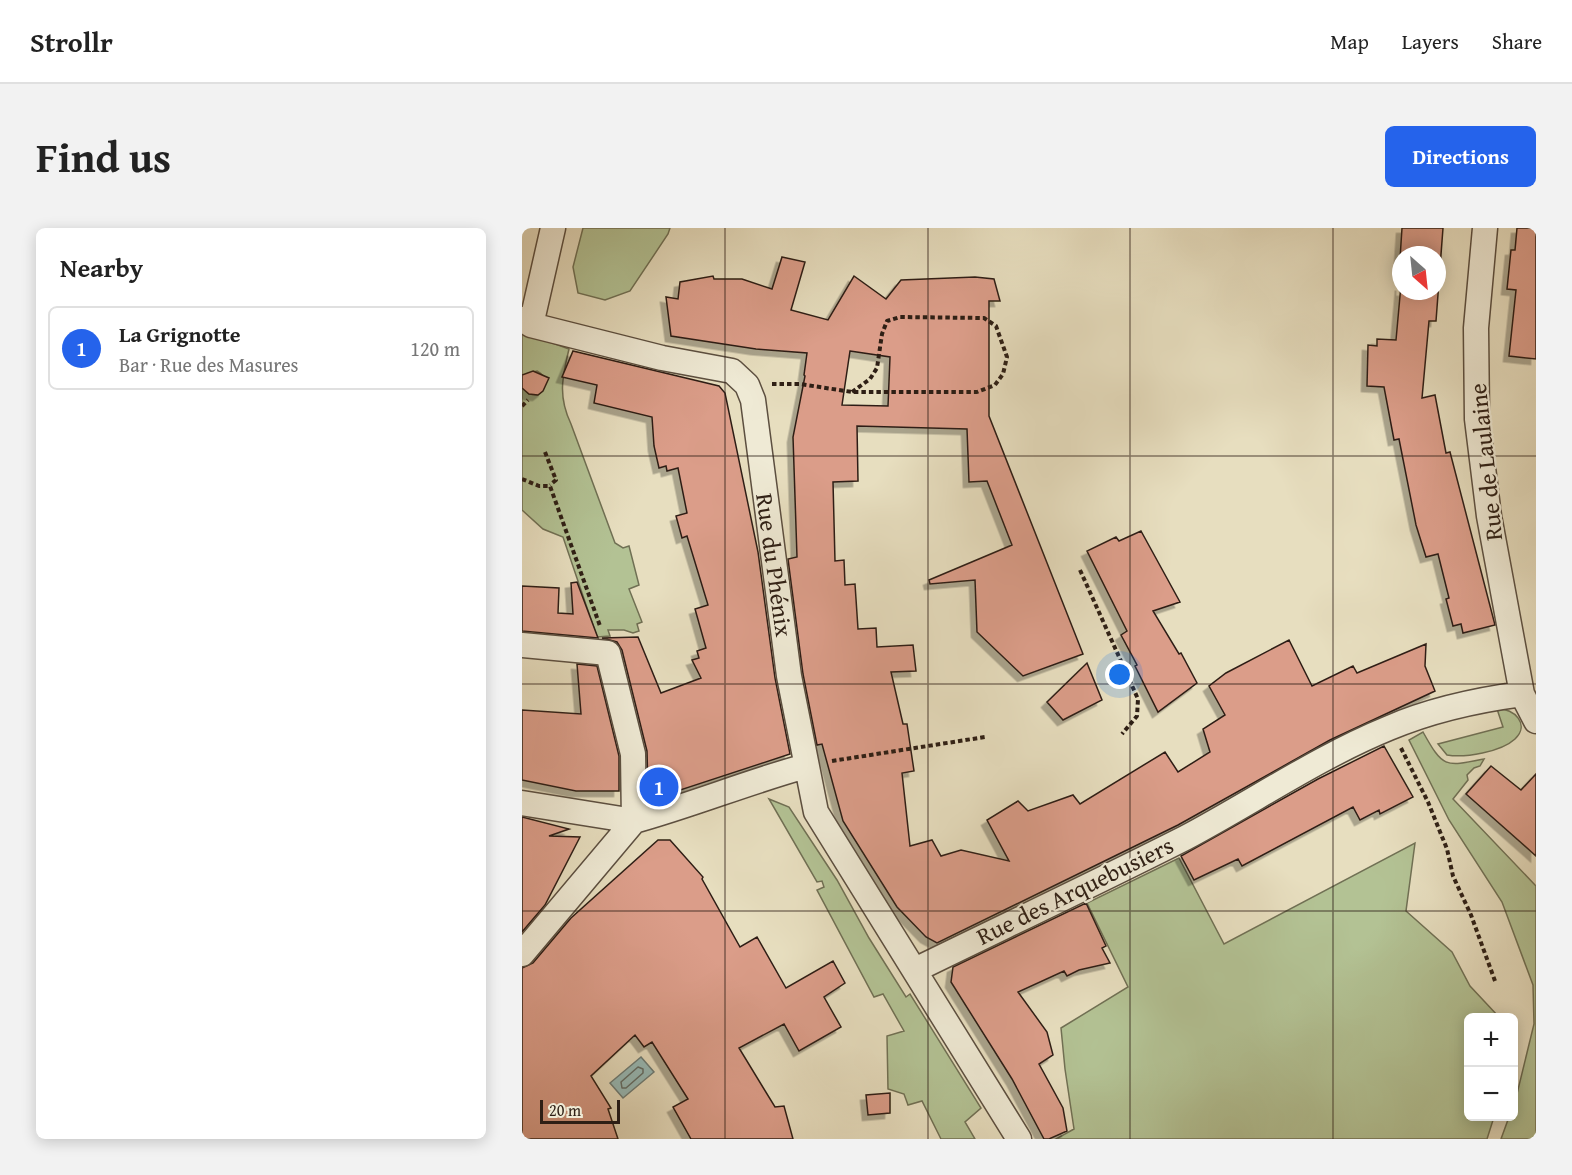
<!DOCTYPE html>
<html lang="en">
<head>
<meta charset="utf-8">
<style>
	body { margin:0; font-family:"Gentium Book Plus",serif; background:#f2f2f2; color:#222 }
	.controls { position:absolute; right:18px; bottom:18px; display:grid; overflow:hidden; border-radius:9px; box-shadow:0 3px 15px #0003 }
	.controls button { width:54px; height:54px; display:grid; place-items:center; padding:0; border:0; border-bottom:2px solid #e0e0e0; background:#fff; color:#222; font:30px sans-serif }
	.compass { position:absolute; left:870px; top:18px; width:54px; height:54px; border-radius:50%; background:#fff; box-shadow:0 3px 15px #0003; rotate:153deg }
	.scale { position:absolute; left:18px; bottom:15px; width:80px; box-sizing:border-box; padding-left:6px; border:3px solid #2e1f15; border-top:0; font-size:16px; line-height:21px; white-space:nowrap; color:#2e1f15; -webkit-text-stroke:4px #efead5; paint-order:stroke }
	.you { position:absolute; left:598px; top:447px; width:21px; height:21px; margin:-15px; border:4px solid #fff; border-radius:50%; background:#1a73e8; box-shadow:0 0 0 9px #1a73e833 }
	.badge { display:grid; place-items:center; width:39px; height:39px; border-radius:50%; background:#2563eb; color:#fff; font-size:20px; font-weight:700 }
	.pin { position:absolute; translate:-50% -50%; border:3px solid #fff; box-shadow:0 2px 6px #0006 }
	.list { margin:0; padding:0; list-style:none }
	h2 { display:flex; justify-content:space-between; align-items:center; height:78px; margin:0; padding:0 24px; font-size:26px }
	h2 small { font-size:20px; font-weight:400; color:#767676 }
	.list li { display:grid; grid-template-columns:39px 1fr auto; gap:18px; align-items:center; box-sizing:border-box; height:84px; margin:0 12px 12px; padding:0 12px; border:2px solid #e0e0e0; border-radius:9px }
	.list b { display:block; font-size:22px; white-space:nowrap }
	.list p { margin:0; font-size:20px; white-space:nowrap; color:#767676 }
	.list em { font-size:20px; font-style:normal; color:#767676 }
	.map { position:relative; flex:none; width:1014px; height:911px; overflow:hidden; border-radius:9px }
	header { display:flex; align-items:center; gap:36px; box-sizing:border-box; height:84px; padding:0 30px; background:#fff; border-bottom:2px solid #e0e0e0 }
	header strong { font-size:28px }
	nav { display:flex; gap:33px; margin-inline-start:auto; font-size:21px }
	.intro { display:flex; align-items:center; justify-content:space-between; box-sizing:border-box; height:144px; padding:0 36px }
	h1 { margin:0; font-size:42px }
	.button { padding:15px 27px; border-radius:9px; background:#2563eb; color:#fff; font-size:21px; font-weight:700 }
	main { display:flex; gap:36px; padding:0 36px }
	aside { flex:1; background:#fff; border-radius:9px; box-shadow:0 3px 15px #0003 }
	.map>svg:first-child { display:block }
	.green { fill:#b3c294; stroke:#707054; stroke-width:1.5 }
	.water { fill:#98bbb8; stroke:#6e7d77; stroke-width:1.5 }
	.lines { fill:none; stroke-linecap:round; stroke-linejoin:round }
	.shore { stroke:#636d66; stroke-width:1.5 }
	.building { fill:#db9d89; stroke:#2e1f15; stroke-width:1.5; fill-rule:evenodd; filter:url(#shadow) }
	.minor-casing { stroke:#5c4f40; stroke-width:27 }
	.path { stroke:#2e1f15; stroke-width:4; stroke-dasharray:4.5 3; stroke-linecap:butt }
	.minor { stroke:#efead5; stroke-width:24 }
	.grid { fill:none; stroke:#2e1f15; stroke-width:1.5; stroke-opacity:0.55 }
	.labels { text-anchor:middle; stroke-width:4.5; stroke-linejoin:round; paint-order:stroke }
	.street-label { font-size:24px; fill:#2e1f15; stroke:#efead5 }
</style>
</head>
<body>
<header>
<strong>Strollr</strong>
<nav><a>Map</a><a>Layers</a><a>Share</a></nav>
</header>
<div class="intro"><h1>Find us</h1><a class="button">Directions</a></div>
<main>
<aside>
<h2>Nearby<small></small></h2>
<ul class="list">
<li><span class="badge">1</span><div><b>La Grignotte</b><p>Bar · Rue des Masures</p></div><em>120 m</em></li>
</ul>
</aside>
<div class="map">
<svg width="1014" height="911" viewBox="0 0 1014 911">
	<defs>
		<filter id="shadow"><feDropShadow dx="-5.5" dy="5.5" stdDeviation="0" flood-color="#0004"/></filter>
	</defs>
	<rect width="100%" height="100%" fill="#e7debf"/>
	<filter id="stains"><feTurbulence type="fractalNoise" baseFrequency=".00333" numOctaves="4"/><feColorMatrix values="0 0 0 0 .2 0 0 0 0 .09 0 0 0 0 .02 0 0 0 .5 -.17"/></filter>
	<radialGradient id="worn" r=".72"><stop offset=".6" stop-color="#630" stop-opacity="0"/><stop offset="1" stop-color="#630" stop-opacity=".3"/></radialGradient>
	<!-- green -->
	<path class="green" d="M61,0H148L146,6L108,63L83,72L56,65L51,39Z
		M0,104L47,121C40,150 36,169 49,196L93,315L101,320L107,318L117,357L107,361L120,394L115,396L117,403L111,405L102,402H86L88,408L75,409L41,309L21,301L0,282V159L7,166L15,167C25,161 26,149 15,143L4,146L0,151Z
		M975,481C993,480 1008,497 993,511C979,524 943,530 925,527L916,516L981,499Z
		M901,504C921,540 923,539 962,531L958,538L952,540L945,547L946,552L931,571L1014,658V911H979L987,889L992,888V878L1012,796L1011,757L980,674L927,592L887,512Z
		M247,571L267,579L315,652L347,710L384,769L388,766L459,880L443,894L453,911H419L400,873L386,877L382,866L366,861L365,808L382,803L361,766L352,769L295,662L302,659L300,653L295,654Z
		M893,615L884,683L930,724L948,758L977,789L946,790V888L972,889L965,911H534L552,901L543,841L539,800L606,759L565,675L657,630L702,716Z"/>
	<!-- water -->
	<path class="water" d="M119,829L132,844L101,870L88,855Z"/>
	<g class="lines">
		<!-- shore -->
		<path class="shore" d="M116,839L121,841V845L104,860H100L99,854Z"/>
	</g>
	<!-- building -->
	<path class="building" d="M880,0H921L914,93H907L900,170L913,167L924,225L928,224L973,397L941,405L939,396L931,398L924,371L927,370L916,326L904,329L894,297L877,211L872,212L862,159L845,158L846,117L855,118V111L874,112L879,57V63H915V27H879L878,31Z
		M995,0H1014V131L987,128L994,62L985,61L989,22H993Z
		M260,29L283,34L269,82L306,92L332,48L364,71L379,52L453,49L472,51L478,73H467V188L561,426L501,448L455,404L453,352L408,356L407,352L490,317L465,253L447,254L445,201L335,198L336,253L311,254L313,333L322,332L323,357L333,356L336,401L354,400L355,419L391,417L394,443L369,444L381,496H385L392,543L380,545L388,618L410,612L419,628L439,622L487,633L465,592L496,573L506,583L551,567L558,576L643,524L656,544L688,524L681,501L703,487L687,458L704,445L767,412L790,458L831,438L835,445L904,416L903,438L913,463L808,512L656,597L415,715L404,709L375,679L321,593L300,516L295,517L281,446L266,331L275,329L271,209L283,148L282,147L285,125L234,121L149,108L144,69L156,71L158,54L191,48L192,51H220L250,61ZM328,123L368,129L366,178L320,177Z
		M51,123L197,158L203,165L236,324L253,450L268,526L134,570L126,563L125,523L100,422L95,414L80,410L116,409L139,465L179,450L170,432L177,430L175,423L184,420L173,381L186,377L165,308L160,310L154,288L165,285L156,240L145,243L144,238L137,240L132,218L130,189L72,175L75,157L40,149Z
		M11,143L27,150L21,163L16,167L7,166L0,160V147Z
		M619,303L658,374L631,383L657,426L659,425L675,455L636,484L613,438L615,437L599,407L605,403L565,323L594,309L597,313Z
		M55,354L76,410L0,403V358L37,360L36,385L51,386L49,355Z
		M565,435L580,472L541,492L525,474Z
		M55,436L75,438L97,528V563H54L0,552V482L59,486Z
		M862,518L891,569L858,586L857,582L838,592L831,579L720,638L716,631L672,652L659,628L796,551Z
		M969,538L999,562L1014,546V628L944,566Z
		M0,589L47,601L27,608L58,609L23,677L0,704Z
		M136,612H148L181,649L180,651L218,719L235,709L264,760L311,733L323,755L302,769L319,799L277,823L262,796L217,820L253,879L262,878L271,911H169L151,879L166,871L130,814L122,819L113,807L69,848L89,880L86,881L96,911H0V740L11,735L49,690Z
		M564,675L584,718L580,720L588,735L557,742L545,748L542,743L496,764L525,804L531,827L517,836L541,880L545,903L527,911H522L490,851L429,754L431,739Z
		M368,865V885L346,887L344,867Z"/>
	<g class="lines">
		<defs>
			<path id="minor" d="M963,0L954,100L955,191L967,288L1000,466L1014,493
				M0,91L9,97L140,130L210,143L225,157L231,172L267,448L294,584L497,911
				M9,97L31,0
				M0,417L86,425L111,526L112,593
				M0,575L112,593
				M0,726L112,593C170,577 226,554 284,538
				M393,742C483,698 574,655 663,610C731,574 796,529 867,500C909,482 955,472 1000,466"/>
		</defs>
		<!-- minor casing -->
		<use href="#minor" class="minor-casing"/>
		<!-- path -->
		<path class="path" d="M250,156H278L330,164H455L473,157L481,146L485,129L474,98L462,90L378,89L365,93L360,106L355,140L348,151L330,164
			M0,178L6,172
			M23,224L34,252L28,257
			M0,251L17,258H28L78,398
			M558,342L616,471L615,488L600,506
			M879,520L906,574L925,621L931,648L949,687L973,753
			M310,533L463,509"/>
		<!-- minor -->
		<use href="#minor" class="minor"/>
	</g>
	<!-- grid -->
	<path class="grid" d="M203,0V911M406,0V911M608,0V911M811,0V911M0,228H1014M0,456H1014M0,683H1014"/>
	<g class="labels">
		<!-- street labels -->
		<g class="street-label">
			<text transform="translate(964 234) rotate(-96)" y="8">Rue de Laulaine</text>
			<text transform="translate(252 337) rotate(82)" y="8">Rue du Phénix</text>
			<text transform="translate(553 663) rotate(-26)" y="8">Rue des Arquebusiers</text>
		</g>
	</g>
	<rect width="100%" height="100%" filter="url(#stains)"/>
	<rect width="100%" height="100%" fill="url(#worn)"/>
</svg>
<div class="controls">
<button>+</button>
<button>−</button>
</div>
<svg class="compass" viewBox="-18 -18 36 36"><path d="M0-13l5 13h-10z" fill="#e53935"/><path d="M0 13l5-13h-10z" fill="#767676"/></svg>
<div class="scale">20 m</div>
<div class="you"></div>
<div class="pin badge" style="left:137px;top:559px">1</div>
</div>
</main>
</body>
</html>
